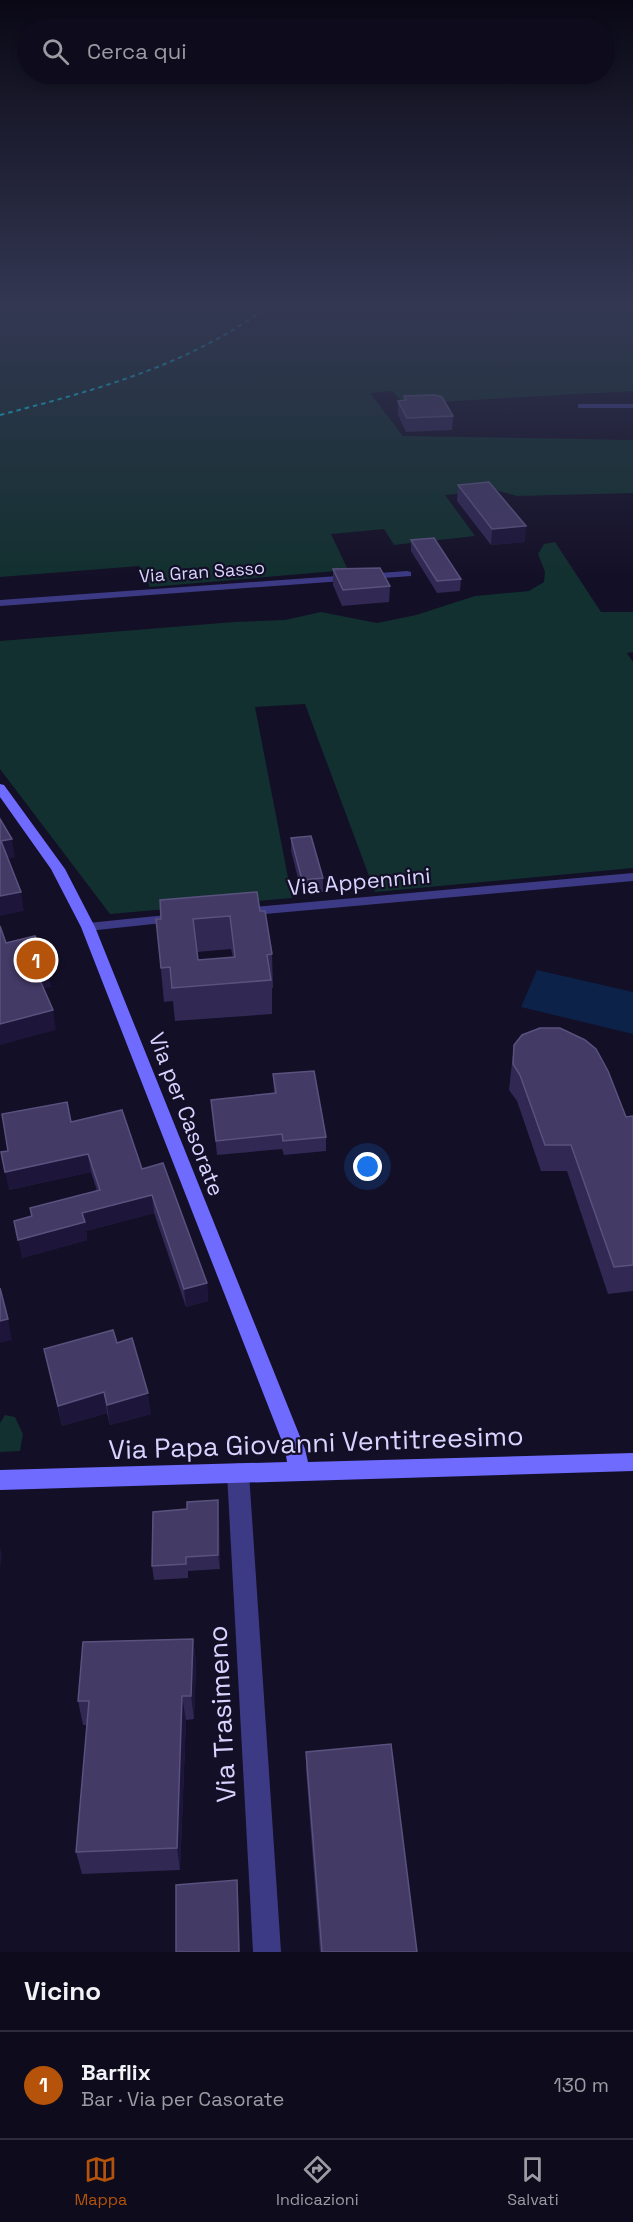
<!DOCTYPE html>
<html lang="it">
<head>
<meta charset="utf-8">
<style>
	body { margin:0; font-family:"Space Grotesk",sans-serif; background:#171425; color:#f1f3f6 }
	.you { position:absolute; left:368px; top:1167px; width:21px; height:21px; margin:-15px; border:4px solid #fff; border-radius:50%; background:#1a73e8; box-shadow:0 0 0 9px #1a73e833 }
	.badge { display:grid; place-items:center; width:39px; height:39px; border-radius:50%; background:#b45309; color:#fff; font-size:20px; font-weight:700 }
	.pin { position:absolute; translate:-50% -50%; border:3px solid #fff; box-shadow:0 2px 6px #0006 }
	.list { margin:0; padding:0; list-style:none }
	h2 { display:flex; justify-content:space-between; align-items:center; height:78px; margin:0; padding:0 24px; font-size:26px }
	h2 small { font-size:20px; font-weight:400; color:#9b9ba3 }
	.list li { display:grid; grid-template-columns:39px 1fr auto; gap:18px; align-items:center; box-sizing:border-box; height:108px; padding:0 24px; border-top:2px solid #2e2b3b }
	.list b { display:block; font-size:22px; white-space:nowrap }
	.list p { margin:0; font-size:20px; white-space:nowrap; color:#9b9ba3 }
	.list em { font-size:20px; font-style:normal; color:#9b9ba3 }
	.icon { flex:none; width:33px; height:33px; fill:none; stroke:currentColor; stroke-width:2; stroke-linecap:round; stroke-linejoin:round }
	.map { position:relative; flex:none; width:633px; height:1952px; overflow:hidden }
	.search { position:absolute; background:#0e0b1c; box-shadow:0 3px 9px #0003; left:18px; right:18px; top:18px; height:66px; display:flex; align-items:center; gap:15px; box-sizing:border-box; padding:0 21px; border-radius:33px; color:#9b9ba3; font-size:22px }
	.sheet { height:186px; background:#0e0b1c }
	nav { display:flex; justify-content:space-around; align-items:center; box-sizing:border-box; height:84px; border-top:2px solid #2e2b3b; background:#0e0b1c; font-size:16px; color:#9b9ba3 }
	nav a { display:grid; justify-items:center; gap:3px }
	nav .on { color:#b45309 }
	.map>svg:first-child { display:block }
	.green { fill:#12302f }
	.water { fill:#0c2248 }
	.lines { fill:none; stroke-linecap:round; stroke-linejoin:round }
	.street { fill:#3d3a85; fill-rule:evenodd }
	.secondary { fill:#6f6bff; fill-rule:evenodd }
	.rail { stroke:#00e5ff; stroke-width:2; stroke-dasharray:4.5 4; stroke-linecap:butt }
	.wall { fill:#312854; fill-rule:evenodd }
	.shaded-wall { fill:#1d163a }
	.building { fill:#433a66; stroke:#5a527e; stroke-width:1.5; fill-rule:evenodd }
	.labels { text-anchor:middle; stroke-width:4.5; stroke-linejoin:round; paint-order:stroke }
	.far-street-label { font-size:18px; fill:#d9d4ff; stroke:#130f26 }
	.street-label { font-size:22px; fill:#d9d4ff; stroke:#130f26 }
	.near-street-label { font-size:27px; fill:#d9d4ff; stroke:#130f26 }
</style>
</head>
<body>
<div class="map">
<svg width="633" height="1952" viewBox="0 0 633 1952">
	<rect width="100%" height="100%" fill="#130f26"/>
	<!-- green -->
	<path class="green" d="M0,306H633V391L404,404L392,391L370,393L403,436L633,440V493L517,496L496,490L445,495L475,536L394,545L384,529L331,534L348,570L150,587L139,566L0,577Z
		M555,542L601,612H633V652L627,653L633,662V868L375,892L305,704L255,707L292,898L110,914L0,769V641L234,622L285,620L321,612L377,623L416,615L475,596L529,591L544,582L545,572L538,554L544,544Z
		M5,1415L15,1417L23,1434L20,1451L0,1452V1423Z"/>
	<!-- water -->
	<path class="water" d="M537,970L633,992V1034L521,1007Z"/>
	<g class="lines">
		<!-- street -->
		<path class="street" d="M578,404H633V408H578Z
			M407,571L411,572V576L0,606V600Z
			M633,873V881L242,916L235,912L242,908Z
			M176,914L183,918L181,921L88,931L81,927L88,923Z
			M238,1463L245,1466L249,1473L281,1952H253L227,1473L231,1466Z"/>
		<!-- secondary -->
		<path class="secondary" d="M0,784L4,785L65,869L95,927L305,1449L308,1462L633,1453V1471L0,1490V1470L287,1462L285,1449L81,927L51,869L0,797Z"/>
		<!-- rail -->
		<path class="rail" d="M0,415C95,390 189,366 268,306"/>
	</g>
	<!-- wall -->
	<path class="wall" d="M404,396L453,416L452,430L406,432L398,415V401H404Z
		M458,485L525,542L491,545L457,501Z
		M411,540L461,579L460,591L437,593L411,551Z
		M333,569L390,586L389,602L342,606L333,585Z
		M291,838L323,878V892L302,894L291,851Z
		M260,911L272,954L273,988H272V1014L175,1021L173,1001L164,1002L156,919ZM231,949L233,958L198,960L197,952Z
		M514,1045L626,1117L633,1116V1291L608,1294L567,1171H541L517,1101L509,1090Z
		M273,1074L326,1137V1151L284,1155L282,1149L217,1155L211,1100L274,1094Z
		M71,1122L142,1169L207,1283L208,1301L186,1307L154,1213L86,1231L87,1240L22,1258L32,1217L30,1208L97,1191L91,1172L9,1190L8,1151Z
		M117,1343L151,1414L110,1425L107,1413L62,1426L44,1349Z
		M187,1509L219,1514L220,1569L188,1571V1578L154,1580L152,1566Z
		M193,1639L196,1663L194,1719L186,1720L180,1870L82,1874L76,1852L87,1725H83L78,1701Z
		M306,1752L417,1952H320L306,1770Z"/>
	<!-- shaded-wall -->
	<path class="shaded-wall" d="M526,526L525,542L491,545L492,529Z
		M12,839L15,857L4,860L1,841Z
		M21,892L24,911L0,916V896Z
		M48,968L51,987L39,990L36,971Z
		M53,1010L56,1030L0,1045V1024Z
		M88,1154L91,1172L9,1190L5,1172Z
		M152,1195L154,1213L86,1231L87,1240L22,1258L18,1240L82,1213Z
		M207,1283L208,1301L186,1307L184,1289Z
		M8,1319L12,1340L0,1343V1321Z
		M104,1392L107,1413L62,1426L58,1406Z
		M148,1393L151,1414L110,1425L107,1405Z
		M218,1500L219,1514L220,1569L218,1555Z
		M0,1547L2,1554L0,1570Z
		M193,1639L196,1663L194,1719L191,1696Z
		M182,1696L186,1720L180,1870L177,1848Z
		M237,1880L238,1892L240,1952H239Z"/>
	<!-- building -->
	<path class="building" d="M435,395L442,397L453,416L407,418L398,401L406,400L404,396Z
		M489,482L526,526L492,529L458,485Z
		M434,538L461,579L437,581L411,540Z
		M380,568L390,586L343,590L333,569Z
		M0,819L12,839L1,841L21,892L0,896Z
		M311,836L323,878L302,880L291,838Z
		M257,892L260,911H265L272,954L267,955L271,980L172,988L170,967L161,968L156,919H161L160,900ZM230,916L235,957L198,960L193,919Z
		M0,926L6,943L35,936L48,968L36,971L53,1010L0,1024Z
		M540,1028H560L585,1040L596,1049L608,1071L626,1117L633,1116V1265L614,1267L571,1145H545L520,1075L513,1064L514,1045L522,1035Z
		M314,1071L326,1137L283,1141L282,1134L216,1141L211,1100L276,1093L273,1074Z
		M67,1102L71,1122L122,1110L142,1169L163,1163L207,1283L184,1289L152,1195L82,1213L85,1222L18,1240L14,1221L32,1216L30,1208L100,1190L88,1154L5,1172L1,1152L8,1151L2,1114Z
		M0,1288L8,1319L0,1321Z
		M113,1330L117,1343L132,1338L148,1393L107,1405L104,1392L58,1406L44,1349Z
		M218,1500V1555L186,1557V1564L152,1566L153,1512L187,1509V1502Z
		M193,1639L191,1696H182L177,1848L76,1852L89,1701H78L83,1642Z
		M391,1744L417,1952H322L306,1752Z
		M237,1880L239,1952H176V1885Z"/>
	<!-- sky -->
	<linearGradient id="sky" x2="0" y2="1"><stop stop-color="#0a0815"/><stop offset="0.53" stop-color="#333752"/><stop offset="1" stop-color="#333752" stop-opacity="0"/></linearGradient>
	<rect width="633" height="580" fill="url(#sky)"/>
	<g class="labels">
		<!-- far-street labels -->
		<g class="far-street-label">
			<text transform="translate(202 572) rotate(-4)" y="6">Via Gran Sasso</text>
		</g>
		<!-- street labels -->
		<g class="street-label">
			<text transform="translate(359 881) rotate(-5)" y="8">Via Appennini</text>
			<text transform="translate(187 1114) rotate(69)" y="8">Via per Casorate</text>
		</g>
		<!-- near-street labels -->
		<g class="near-street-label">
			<text transform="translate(316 1443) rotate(-2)" y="9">Via Papa Giovanni Ventitreesimo</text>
			<text transform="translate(222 1714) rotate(-93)" y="9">Via Trasimeno</text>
		</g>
	</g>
</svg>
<div class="you"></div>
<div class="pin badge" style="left:36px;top:960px">1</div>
<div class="search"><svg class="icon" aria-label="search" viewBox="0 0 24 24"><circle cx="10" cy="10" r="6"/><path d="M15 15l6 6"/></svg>Cerca qui</div>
</div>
<section class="sheet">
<h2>Vicino<small></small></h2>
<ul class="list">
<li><span class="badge">1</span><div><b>Barflix</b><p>Bar · Via per Casorate</p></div><em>130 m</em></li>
</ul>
</section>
<nav>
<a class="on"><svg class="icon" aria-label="map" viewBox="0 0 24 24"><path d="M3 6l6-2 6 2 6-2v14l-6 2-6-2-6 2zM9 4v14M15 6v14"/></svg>Mappa</a>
<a><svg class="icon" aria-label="directions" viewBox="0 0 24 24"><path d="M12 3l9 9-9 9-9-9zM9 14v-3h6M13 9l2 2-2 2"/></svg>Indicazioni</a>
<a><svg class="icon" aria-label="saved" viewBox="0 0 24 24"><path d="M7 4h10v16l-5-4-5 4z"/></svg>Salvati</a>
</nav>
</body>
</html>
